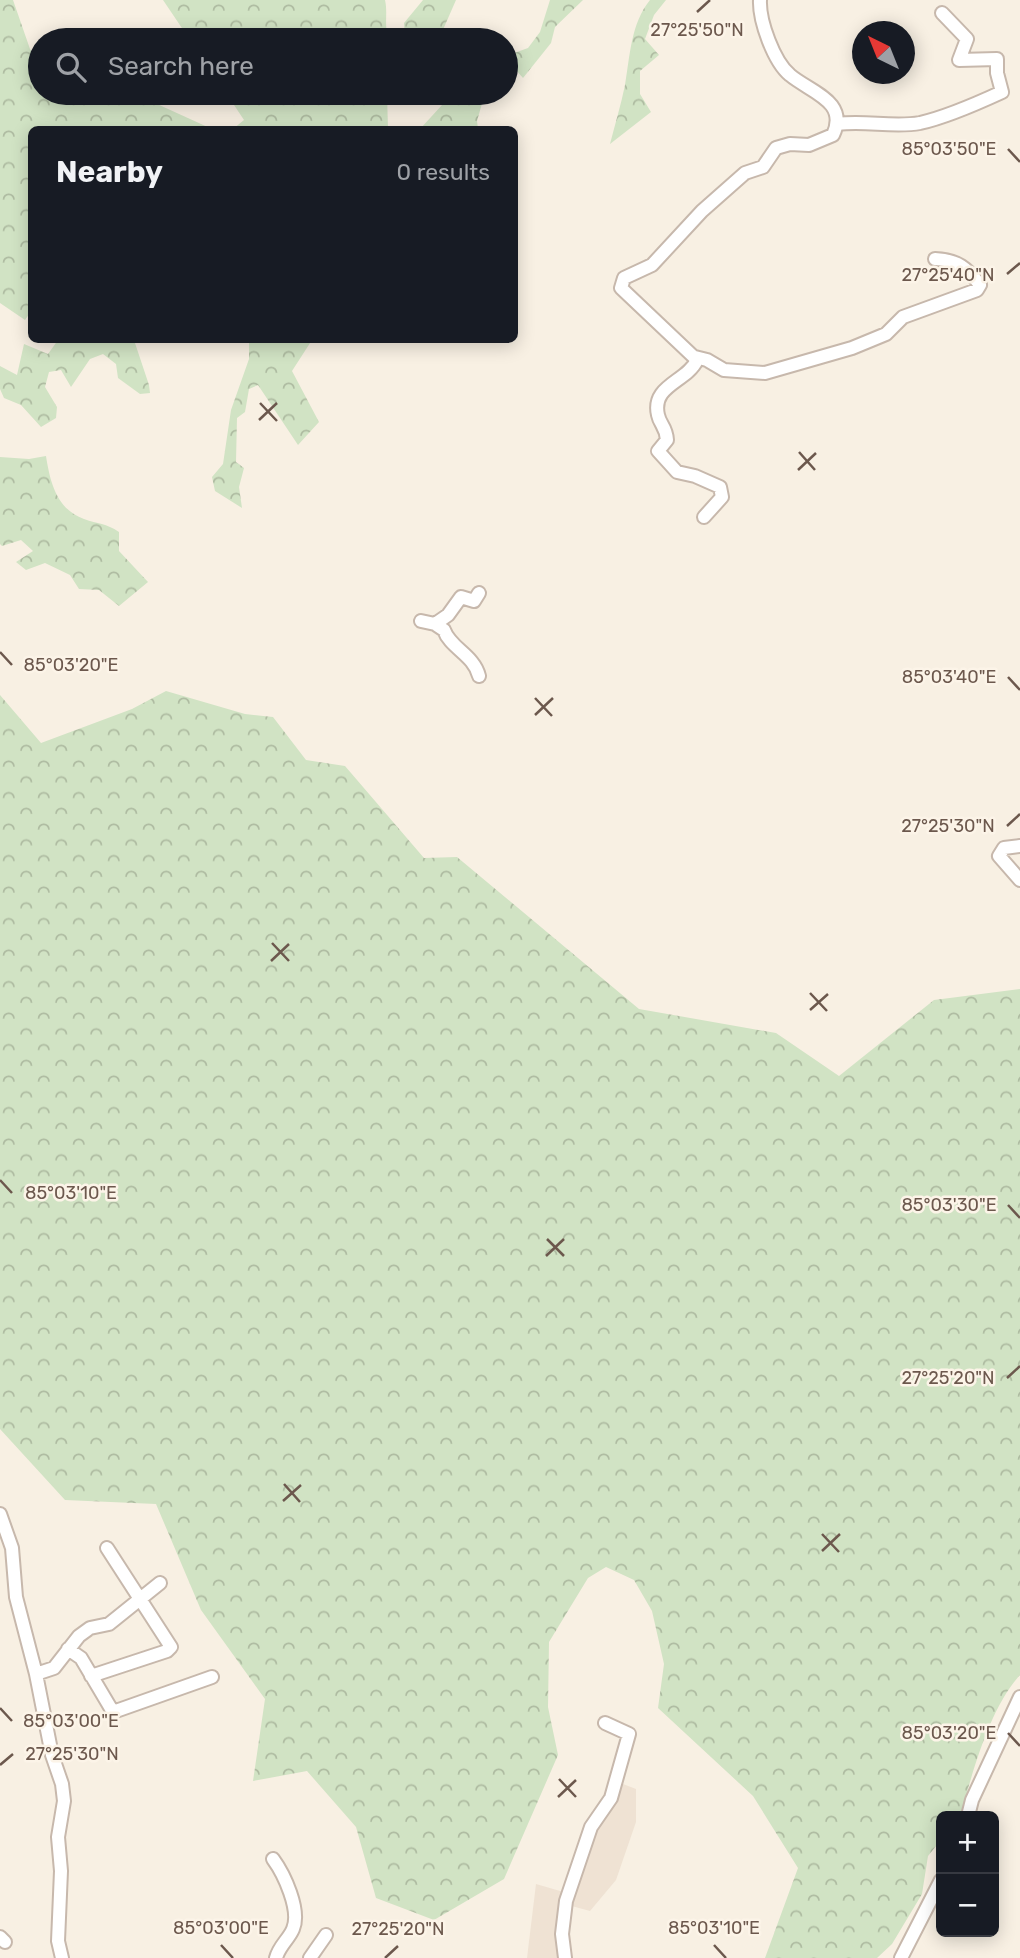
<!DOCTYPE html>
<html lang="en">
<head>
<meta charset="utf-8">
<style>
	body { margin:0; font-family:Rubik,sans-serif; background:#242831; color:#f1f3f6 }
	.controls { position:absolute; right:21px; bottom:21px; display:grid; overflow:hidden; border-radius:10px; box-shadow:0 4px 18px #0003 }
	.controls button { width:63px; height:63px; display:grid; place-items:center; padding:0; border:0; border-bottom:2px solid #363941; background:#171b24; color:#f1f3f6; font:35px sans-serif }
	.compass { position:absolute; left:852px; top:21px; width:63px; height:63px; border-radius:50%; background:#171b24; box-shadow:0 4px 18px #0003; rotate:317deg }
	.list { margin:0; padding:0; list-style:none }
	h2 { display:flex; justify-content:space-between; align-items:center; height:91px; margin:0; padding:0 28px; font-size:30px }
	h2 small { font-size:23px; font-weight:400; color:#9ea1a6 }
	.icon { flex:none; width:38px; height:38px; fill:none; stroke:currentColor; stroke-width:2; stroke-linecap:round; stroke-linejoin:round }
	.map { position:relative; flex:none; width:1020px; height:1958px; overflow:hidden }
	.search { position:absolute; background:#171b24; box-shadow:0 4px 18px #0003; left:28px; top:28px; width:490px; height:77px; display:flex; align-items:center; gap:18px; box-sizing:border-box; padding:0 24px; border-radius:38px; color:#9ea1a6; font-size:26px }
	.panel { position:absolute; background:#171b24; box-shadow:0 4px 18px #0003; left:28px; top:126px; width:490px; height:217px; border-radius:10px }
	.map>svg:first-child { display:block }
	.residential { fill:#efe2d3 }
	.forest { fill:url(#forest-crowns) }
	.lines { fill:none; stroke-linecap:round; stroke-linejoin:round }
	.minor-casing { stroke:#c7b8ac; stroke-width:16 }
	.minor { stroke:#fff; stroke-width:12 }
	.ticks { fill:none; stroke:#6c584d; stroke-width:2.5 }
	.ticks-label { font-size:18px; text-anchor:middle; fill:#6c584d; stroke:#fcf4e8; stroke-width:5; stroke-linejoin:round; paint-order:stroke }
</style>
</head>
<body>
<div class="map">
<svg width="1020" height="1958" viewBox="0 0 1020 1958">
	<defs>
		<pattern id="forest-crowns" width="20" height="18" patternUnits="userSpaceOnUse" patternTransform="scale(1.75)"><rect width="20" height="18" fill="#d1e3c4"/><path d="M2 6a3 3 0 1 1 6 0M12 15a3 3 0 1 1 6 0" fill="none" stroke="#aebba1"/></pattern>
	</defs>
	<rect width="100%" height="100%" fill="#f8f0e3"/>
	<!-- residential -->
	<path class="residential" d="M623,1784L636,1789V1822L616,1880L590,1911L568,1905L591,1827Z
		M536,1884L567,1893L565,1958H527Z"/>
	<!-- forest -->
	<path class="forest" d="M0,0H13L30,49L40,63V93H133L212,129L32,130V310L25,320L0,303Z
		M163,0H385C388,13 384,24 388,37L383,40H190Z
		M423,0H456L442,32L453,40H411L405,37L404,23Z
		M550,0H583L555,27L551,43L523,78L515,69L506,70V56L528,48L540,32Z
		M650,0H666L654,15L645,39L659,55L640,71V94L651,112L610,144C615,124 621,105 625,85C630,56 631,23 650,0Z
		M226,93H387L388,129H233L244,120Z
		M453,93H485L477,121L478,129H420Z
		M58,340H134L149,385L150,393L140,394L118,378L116,364L103,354L90,359L71,387L61,370L49,372L45,387L57,407L56,418L41,427L21,405L4,398L0,389V366L17,375L24,344L48,354Z
		M249,340H312L292,371L319,422L298,445L258,385L249,389L245,412L237,418L236,462L244,468L239,487L242,508L215,491L212,477L223,464L231,410L249,359Z
		M46,456C50,481 56,509 84,519C98,524 106,523 119,532V551L148,582L119,606L99,590L79,589L70,575L45,563L26,570L16,562L33,551L21,540L2,546L0,544V457L29,459Z
		M166,691L245,714L273,717L306,760L345,766L424,858L457,857L639,1009L776,1033L839,1076L934,1000L1020,989V1675C989,1709 973,1772 960,1816H941V1840L928,1856L922,1894L892,1944L877,1958H765L798,1868L753,1796L658,1708L664,1664L652,1611L634,1580L606,1567L588,1578L549,1642L548,1707L558,1755L504,1879L434,1920L376,1898L356,1827L307,1771L253,1781L265,1699L201,1610L156,1504L65,1500L0,1429V695L41,743L132,709Z"/>
	<g class="lines">
		<defs>
			<path id="minor" d="M838,124C865,120 893,128 920,123C947,117 976,104 1002,92L997,73V59L959,60L967,39L942,13
				M695,357L707,360L724,370L765,373L852,348L886,334L903,317L977,290L980,285C967,268 958,260 935,259
				M704,517L722,497L720,487L695,476L677,472L658,451L667,440C666,426 660,425 658,415C651,385 687,382 697,360L621,288L624,278L652,265L702,211L745,173L763,167L776,148L790,144L809,145L833,135C849,101 810,92 790,75C774,62 759,21 760,0
				M421,621L435,624L444,630C450,648 474,655 479,676
				M435,624L448,615L461,597L474,601L479,593
				M1020,846L1004,848L999,856L1020,880
				M0,1514L12,1548L16,1597L36,1674L52,1755L62,1784L64,1801L58,1837L61,1871L58,1941L62,1958
				M68,1649L81,1658L113,1712L212,1677
				M36,1674L54,1668L79,1636L90,1628L109,1624L160,1583
				M91,1676L167,1651L171,1647L107,1548
				M968,1816L972,1800L1020,1697
				M273,1859C284,1874 301,1910 293,1929C289,1939 279,1946 276,1958
				M0,1937L5,1942
				M310,1958L326,1935
				M565,1958L562,1934L566,1901L591,1827L611,1798L629,1734L605,1723
				M901,1958L941,1880"/>
		</defs>
		<!-- minor casing -->
		<use href="#minor" class="minor-casing"/>
		<!-- minor -->
		<use href="#minor" class="minor"/>
	</g>
	<!-- ticks -->
	<path class="ticks" d="M697,12L710,0M1008,149L1020,162M1007,274L1020,263M260,403L277,421M259,420L277,403M799,452L815,470M798,470L816,453M0,652L12,665M1008,677L1020,690M535,698L552,716M535,715L553,698M1007,826L1020,814M272,943L289,961M271,961L289,944M810,993L827,1011M810,1010L828,994M0,1180L12,1193M1008,1205L1020,1218M547,1239L564,1256M546,1256L564,1239M1007,1378L1020,1366M284,1484L300,1502M283,1501L301,1485M822,1534L839,1552M822,1551L840,1534M0,1708L12,1721M1008,1733L1020,1746M0,1765L13,1754M559,1779L576,1797M558,1797L576,1780M221,1945L233,1958M714,1945L726,1958M385,1958L398,1946"/>
	<g class="ticks-label">
		<text x="697" y="36">27°25'50"N</text>
		<text x="949" y="155">85°03'50"E</text>
		<text x="948" y="281">27°25'40"N</text>
		<text x="71" y="671">85°03'20"E</text>
		<text x="949" y="683">85°03'40"E</text>
		<text x="948" y="832">27°25'30"N</text>
		<text x="71" y="1199">85°03'10"E</text>
		<text x="949" y="1211">85°03'30"E</text>
		<text x="948" y="1384">27°25'20"N</text>
		<text x="71" y="1727">85°03'00"E</text>
		<text x="949" y="1739">85°03'20"E</text>
		<text x="72" y="1760">27°25'30"N</text>
		<text x="221" y="1934">85°03'00"E</text>
		<text x="714" y="1934">85°03'10"E</text>
		<text x="398" y="1935">27°25'20"N</text>
	</g>
</svg>
<div class="controls">
<button>+</button>
<button>−</button>
</div>
<svg class="compass" viewBox="-18 -18 36 36"><path d="M0-13l5 13h-10z" fill="#e53935"/><path d="M0 13l5-13h-10z" fill="#9ea1a6"/></svg>
<div class="search"><svg class="icon" aria-label="search" viewBox="0 0 24 24"><circle cx="10" cy="10" r="6"/><path d="M15 15l6 6"/></svg>Search here</div>
<section class="panel">
<h2>Nearby<small>0 results</small></h2>
<ul class="list">
</ul>
</section>
</div>
</body>
</html>
